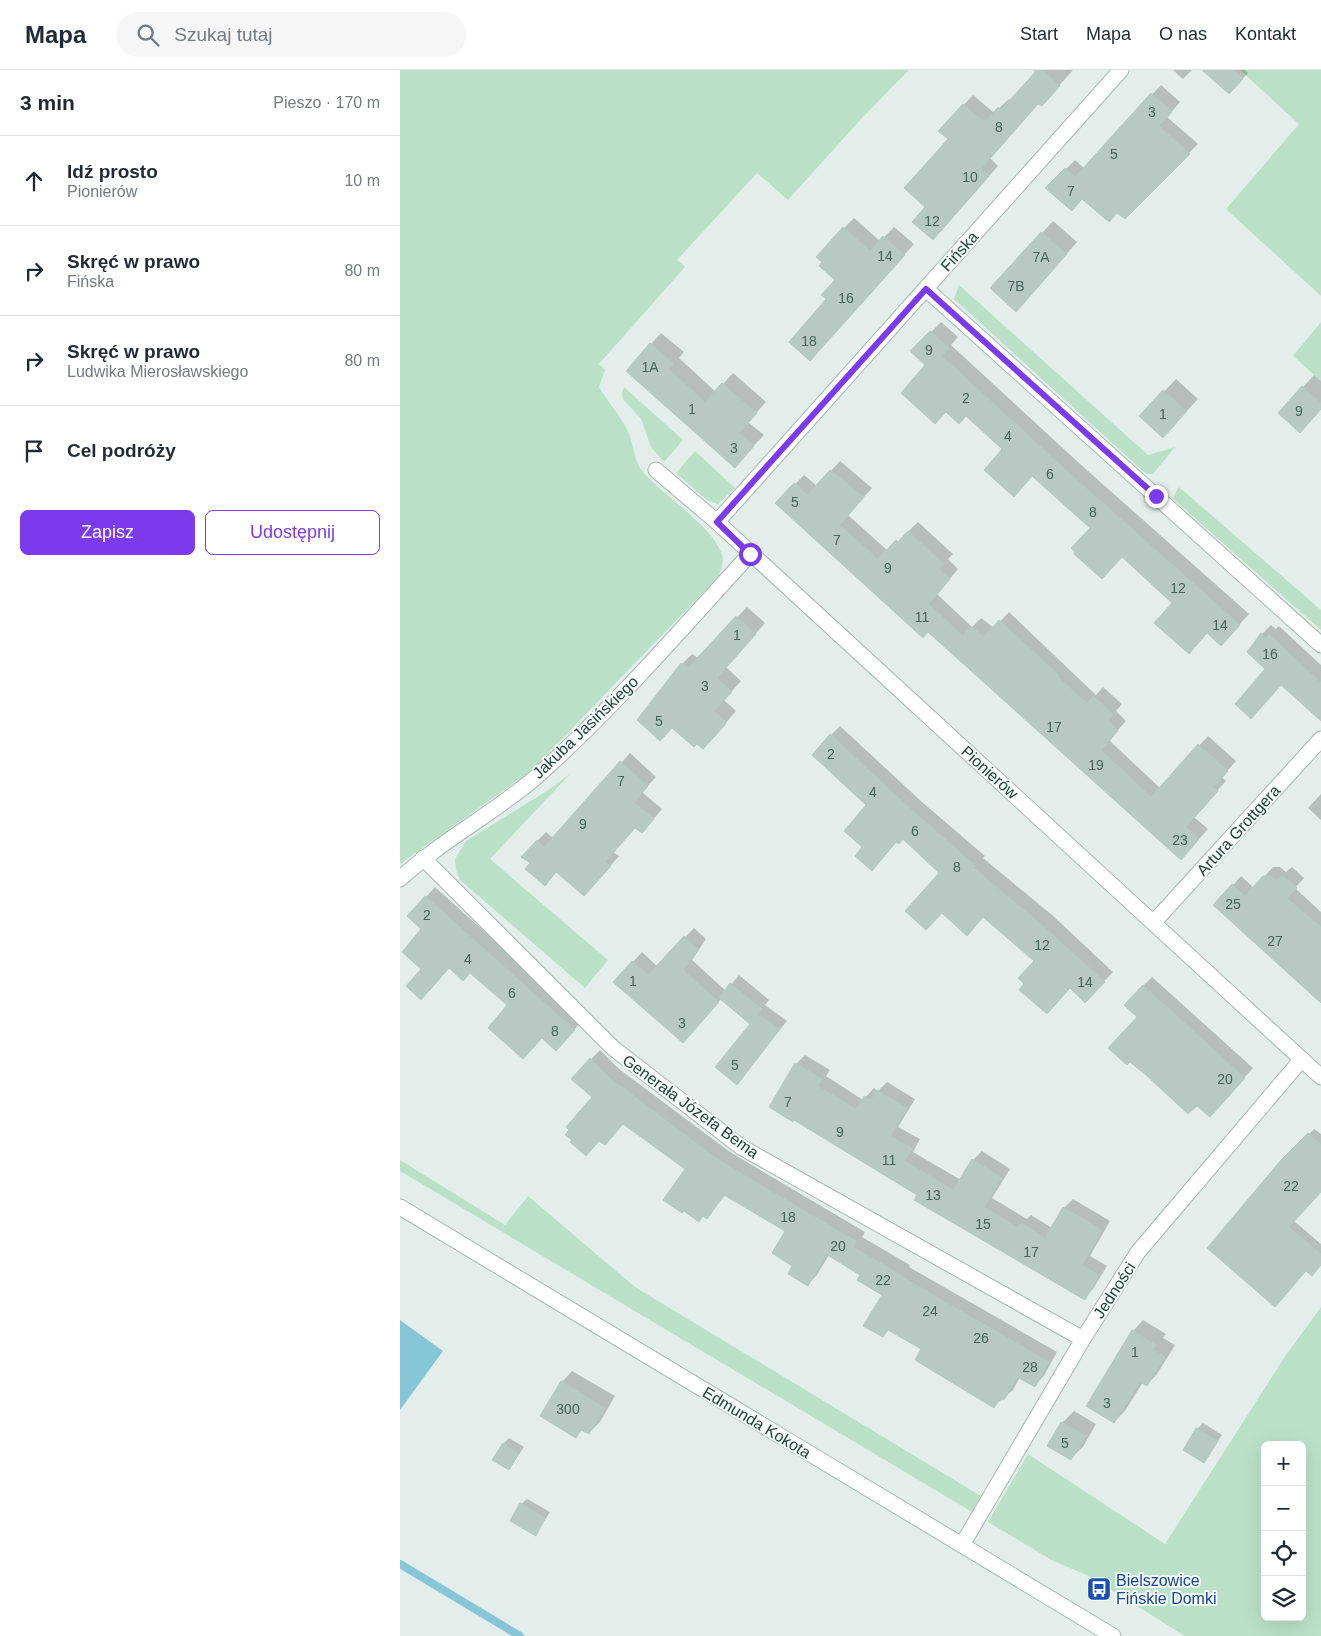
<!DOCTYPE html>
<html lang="pl">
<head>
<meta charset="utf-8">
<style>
	body { margin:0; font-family:Arial,sans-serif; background:#f6f6f7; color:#1f2937 }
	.controls { position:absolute; right:15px; bottom:15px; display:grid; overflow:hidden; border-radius:8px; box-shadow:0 5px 20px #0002 }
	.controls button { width:45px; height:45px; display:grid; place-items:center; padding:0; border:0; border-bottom:1px solid #e0e1e3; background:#fff; color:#1f2937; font:25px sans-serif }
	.stop { position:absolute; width:15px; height:15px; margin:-11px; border:4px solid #7c3aed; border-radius:50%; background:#fff }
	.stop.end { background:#7c3aed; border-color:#fff; box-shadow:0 1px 5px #0008 }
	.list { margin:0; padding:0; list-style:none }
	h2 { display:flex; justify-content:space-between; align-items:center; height:65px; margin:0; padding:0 20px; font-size:21px }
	h2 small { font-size:16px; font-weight:400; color:#747a83 }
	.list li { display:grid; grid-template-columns:32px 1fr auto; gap:15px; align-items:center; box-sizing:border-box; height:90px; padding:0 20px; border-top:1px solid #e0e1e3 }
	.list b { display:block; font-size:19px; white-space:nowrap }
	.list p { margin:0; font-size:16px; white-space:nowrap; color:#747a83 }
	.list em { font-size:16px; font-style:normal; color:#747a83 }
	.actions { display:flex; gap:10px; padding:15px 20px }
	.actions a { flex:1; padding:11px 0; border:1px solid #7c3aed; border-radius:8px; text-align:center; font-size:18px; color:#7c3aed }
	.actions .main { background:#7c3aed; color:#fff }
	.icon { flex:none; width:28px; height:28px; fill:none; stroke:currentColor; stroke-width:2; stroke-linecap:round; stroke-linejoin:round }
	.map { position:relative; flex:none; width:921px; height:1566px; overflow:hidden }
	header { display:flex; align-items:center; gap:30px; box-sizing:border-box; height:70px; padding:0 25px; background:#fff; border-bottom:1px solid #e0e1e3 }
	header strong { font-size:24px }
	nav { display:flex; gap:28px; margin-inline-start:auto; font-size:18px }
	.search { width:350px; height:45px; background:#f6f6f7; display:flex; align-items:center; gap:12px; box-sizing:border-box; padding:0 18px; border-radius:28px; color:#747a83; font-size:19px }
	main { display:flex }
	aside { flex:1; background:#fff }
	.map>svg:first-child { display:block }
	.green { fill:#bae1c7; fill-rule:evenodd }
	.water { fill:#87c6d7 }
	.shadow { fill:#0003 }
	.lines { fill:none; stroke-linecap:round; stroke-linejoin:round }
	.stream { stroke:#87c6d7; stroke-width:8 }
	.building { fill:#b8c9c3; stroke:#b5c8c1 }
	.street-casing { stroke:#a5b7b2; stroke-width:17 }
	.secondary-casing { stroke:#a0bbb3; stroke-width:17 }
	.street { stroke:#fff; stroke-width:15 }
	.secondary { stroke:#fff; stroke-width:15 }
	.route { stroke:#7c3aed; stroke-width:6 }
	.labels { text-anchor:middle; stroke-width:4; stroke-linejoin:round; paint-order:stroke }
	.number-label { font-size:14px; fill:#47635c }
	.street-label { font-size:16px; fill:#21413a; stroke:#f4faf7 }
	.transit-label { font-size:16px; fill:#164399; stroke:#f4faf7; text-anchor:start }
</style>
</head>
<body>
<header>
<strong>Mapa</strong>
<div class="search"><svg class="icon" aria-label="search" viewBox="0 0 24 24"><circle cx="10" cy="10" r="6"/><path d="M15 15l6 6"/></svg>Szukaj tutaj</div>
<nav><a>Start</a><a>Mapa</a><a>O nas</a><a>Kontakt</a></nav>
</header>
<main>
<aside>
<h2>3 min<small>Pieszo · 170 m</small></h2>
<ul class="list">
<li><svg class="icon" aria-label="ahead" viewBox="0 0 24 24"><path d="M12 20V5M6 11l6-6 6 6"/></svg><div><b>Idź prosto</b><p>Pionierów</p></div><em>10 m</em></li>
<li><svg class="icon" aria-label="right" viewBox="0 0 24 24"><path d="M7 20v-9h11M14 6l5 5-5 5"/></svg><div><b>Skręć w prawo</b><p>Fińska</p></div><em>80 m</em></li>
<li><svg class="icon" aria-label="right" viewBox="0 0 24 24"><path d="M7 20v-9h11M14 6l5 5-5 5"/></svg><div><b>Skręć w prawo</b><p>Ludwika Mierosławskiego</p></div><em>80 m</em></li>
<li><svg class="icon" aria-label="arrive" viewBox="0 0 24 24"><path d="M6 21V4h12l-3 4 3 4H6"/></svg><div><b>Cel podróży</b></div></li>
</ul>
<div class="actions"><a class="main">Zapisz</a><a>Udostępnij</a></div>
</aside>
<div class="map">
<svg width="921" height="1566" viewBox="0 0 921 1566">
	<rect width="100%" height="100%" fill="#e3eeea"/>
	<!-- green -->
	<path class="green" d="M0,0H509L461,49L388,130L357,103L277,190L285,197L199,294L205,300L199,317C208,332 219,344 227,359C234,373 233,390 243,402C263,425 307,453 319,478C325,488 323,497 318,507L132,700L0,794Z
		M840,0H921V226L826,139L899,54Z
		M559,215L748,385L775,377L753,404H747L742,400L554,229Z
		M921,252V311L893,286Z
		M224,317L283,370L264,392L251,377L241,349L223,329L222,323Z
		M295,381L335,418L318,434L307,430L276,403Z
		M779,417L921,540V560L772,428Z
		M171,703L90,789L208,890L185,918L60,810L56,800L55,789L66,771L147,721Z
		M0,1090L105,1155L128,1126L235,1217L581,1426L572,1442L0,1101Z
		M921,1237V1566H785L687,1505L653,1491L588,1452L628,1384L765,1474L886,1285ZM865,1375H902V1547H865Z"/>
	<!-- water -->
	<path class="water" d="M0,1250L43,1281L0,1340Z"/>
	<!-- shadow -->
	<path class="shadow" d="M633,0H673L651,25L639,33L590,88L598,96L542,159L526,137L549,69L540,61L573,25L593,42L597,40L609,29L611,30L636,3Z
		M773,0H792L783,9Z
		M813,0H845L848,3L835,17Z
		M761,15L780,32L767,47L798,74L725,148L718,142L683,128L647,118L675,90L684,98Z
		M454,148L480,171L494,157L514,174L420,279L428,229L437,210L424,192L444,158Z
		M653,151L677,172L628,228L592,218Z
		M541,252L558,267L551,275L679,393L849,544L831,564L808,562L799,572L774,533L633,405L614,426L603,379L512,281Z
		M261,263L284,282L279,288L316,322L333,303L366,332L348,352L364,365L335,396L251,274Z
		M914,305L921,311V339L903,317Z
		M776,309L798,329L775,354L741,346Z
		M440,391L472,418L448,445L488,481L518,452L553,484L548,489L558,499L537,524L572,557L581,548L594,558L609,542L696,625L703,617L722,634L716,641L726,651L709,670L760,718L808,666L836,691L822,707L826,711L794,747L808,759L790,779L395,414L404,405L417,416Z
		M347,537L365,553L326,597L341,611L324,630L336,641L313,668L282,594L292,584L298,588Z
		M871,555L876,559L879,556L921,595V633L867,599L862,564Z
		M440,656L522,732L585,786L583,788L652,845L713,902L685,931L670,917L626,914L636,891L583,846L543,842L541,803L503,767L497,771L472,799L464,777L468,735L431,665Z
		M230,683L256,707L242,722L262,739L251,752L236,756L213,782L219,786L193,816L157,801L145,814L131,793L137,771L146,762L153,768Z
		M921,724V750L908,738Z
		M873,797H880L886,802L892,797L904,808L895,818L921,842V932L833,815L841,806L854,818Z
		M35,817L183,950L166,969L108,935L71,902L50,897L31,919L23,899V859L9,846Z
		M294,858L306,869L292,890L326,921L339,905L369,930L365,935L387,951L337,1013L351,953L321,929L283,971L215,912L242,882L257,896Z
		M752,907L853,998L819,1036L730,990L743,916Z
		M200,980L219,999L330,1082L465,1162L462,1167L510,1195L509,1197L657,1282L644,1306L635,1315L620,1307L613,1320L594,1336L523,1279L489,1259L482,1266L484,1225L462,1204L429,1185L417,1205L408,1214L394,1196L387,1160L326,1124L307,1147L304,1145L299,1150L265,1130L286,1099L194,1027L191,989Z
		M405,985L430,1000L426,1006L463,1030L474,1018L478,1021L487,1012L515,1029L498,1057L520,1069L513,1082L561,1110L573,1090L582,1081L610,1099L592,1128L627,1149L631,1145L652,1158L664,1138L673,1129L710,1151L690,1186L707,1196L693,1219L685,1228L519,1124L396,994Z
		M914,1059L921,1064V1120L894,1151L921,1174V1195L906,1200L809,1178L883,1090Z
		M743,1250L766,1264L763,1268L775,1275L757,1304L747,1315L743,1312L725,1341L714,1352L733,1261Z
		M172,1301L215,1326L200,1352L189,1363L182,1360L175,1366L162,1312Z
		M674,1341L696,1354L683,1377L671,1388L662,1353Z
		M803,1353L822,1365L804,1391L797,1359Z
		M109,1368L124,1377L109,1399L104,1373Z
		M127,1429L150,1442L136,1464L121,1434Z"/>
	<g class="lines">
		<!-- stream -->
		<path class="stream" d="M0,1494L120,1566"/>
	</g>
	<!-- building -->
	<path class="building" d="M637,0H643L660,16L642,36L638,34L581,99L589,106L533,170L512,152L525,137L504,118L548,69L538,61L563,34L583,51L588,49L598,37L601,40Z
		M802,0H833L843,9L829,24Z
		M751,23L772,42L759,56L790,84L725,149L717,143L709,152L682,129L672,141L645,118L665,98L675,107Z
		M443,157L470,181L483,166L505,185L410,291L389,272L426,229L421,225L435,210L419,196L422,192L416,187Z
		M641,162L667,184L616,242L590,218Z
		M530,261L549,278L542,286L669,403L840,555L821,576L807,563L789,584L754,553L772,533L722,487L702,509L674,484L675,482L671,478L690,458L632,406L614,427L584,400L602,379L566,346L559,354L546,342L535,354L501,323L525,295L510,281Z
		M250,273L274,294L269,299L305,332L322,313L357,343L339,363L354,376L335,398L226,301Z
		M902,316L921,333V339L900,363L878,343Z
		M763,320L787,341L763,368L739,346Z
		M430,400L464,427L440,455L478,489L496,470L498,472L508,461L544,494L539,499L550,509L529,534L563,566L571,556L584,567L599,550L659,605L658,607L687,633L693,626L714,644L708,651L718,661L701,680L751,727L798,674L828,701L814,717L818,721L786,757L799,769L781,790L528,562L523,568L375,433L394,413L407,425Z
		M336,546L356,564L317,608L332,622L314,641L326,652L325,655L303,679L297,674L294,677L272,658L260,671L237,650L281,593L288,598Z
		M861,563L866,568L869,564L921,613V651L881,615L851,649L835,634L865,599L847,582Z
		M430,664L513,741L576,796L574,798L642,855L705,912L685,933L670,918L647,944L619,920L624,914L618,908L634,891L583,847L567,866L542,843L526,860L505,841L539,803L503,769L499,774L496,772L472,801L455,786L462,777L444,761L466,735L412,685Z
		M220,691L248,716L234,732L254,749L242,763L235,758L205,792L211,796L184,826L156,802L145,816L125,799L130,793L121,787L137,770L144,777Z
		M882,805L897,818L887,828L921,857V933L813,835L832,814L845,826L863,806H871L877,810Z
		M25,826L175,960L156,981L142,968L123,989L88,958L107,935L70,903L63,911L49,898L21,930L6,916L21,899L2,882L21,859L7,846Z
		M284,866L298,879L283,900L319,932L283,973L213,912L232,891L248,905Z
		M330,913L362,939L358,944L380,959L337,1015L315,997L350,954L319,928Z
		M743,915L845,1008L810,1047L797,1036L788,1044L746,1005L730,992L727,995L708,978L737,947L724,935Z
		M190,988L210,1008L320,1091L456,1171L453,1177L502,1205L501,1206L649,1292L635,1317L617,1307L604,1330L600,1328L594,1338L515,1290L521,1279L488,1260L483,1267L463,1256L482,1225L457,1210L460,1205L426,1184L408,1216L388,1204L392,1196L372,1183L385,1161L324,1125L307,1149L303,1146L299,1152L284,1141L282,1143L263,1130L285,1099L223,1054L205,1075L199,1071L186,1086L170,1072L172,1070L165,1065L169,1060L166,1057L192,1027L171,1009Z
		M395,993L422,1009L418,1016L456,1039L464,1026L471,1030L477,1020L507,1038L490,1066L512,1078L505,1091L553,1120L572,1089L602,1108L584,1137L618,1158L621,1153L645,1168L663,1137L702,1160L682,1195L699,1205L685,1230L514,1130L517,1125L394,1050L393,1052L369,1037Z
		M908,1063L921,1075V1122L889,1157L921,1184V1195L912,1206L906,1201L875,1237L807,1178L882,1089Z
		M732,1260L756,1275L753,1280L765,1286L747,1316L740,1312L714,1353L686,1336Z
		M161,1311L205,1338L189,1364L181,1360L176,1368L140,1346Z
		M661,1352L686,1366L671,1390L647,1376Z
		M796,1358L818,1371L804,1393L783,1380Z
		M103,1373L119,1383L109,1400L92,1390Z
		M120,1433L145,1448L136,1466L110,1451Z"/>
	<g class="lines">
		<defs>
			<path id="street" d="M526,219L921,575
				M256,400L317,452L921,1007
				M317,452L721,0
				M23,788L213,978L341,1077L683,1269
				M0,809C42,770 93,744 136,707C213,639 281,559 351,483
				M754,852L921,669
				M562,1475L683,1269L738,1182L902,989"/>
			<path id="secondary" d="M0,1137L713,1566"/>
		</defs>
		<!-- street casing -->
		<use href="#street" class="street-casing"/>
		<!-- secondary casing -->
		<use href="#secondary" class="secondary-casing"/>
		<!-- street -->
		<use href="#street" class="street"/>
		<!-- secondary -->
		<use href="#secondary" class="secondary"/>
	</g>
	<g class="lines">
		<!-- route -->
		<path class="route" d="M350,484L317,452L526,219L756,426"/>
	</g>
	<!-- icons -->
	<defs>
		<symbol id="bus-square" viewBox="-11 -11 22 22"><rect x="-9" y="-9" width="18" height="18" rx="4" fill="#1a4fb4" stroke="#f4faf7"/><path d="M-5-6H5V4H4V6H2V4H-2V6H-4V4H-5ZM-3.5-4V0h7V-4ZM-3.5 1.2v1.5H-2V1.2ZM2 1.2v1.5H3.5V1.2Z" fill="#fff"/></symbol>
	</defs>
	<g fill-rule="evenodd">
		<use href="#bus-square" x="685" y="1505" width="28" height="28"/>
	</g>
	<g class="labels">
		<!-- number labels -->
		<g class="number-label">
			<text x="752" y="47">3</text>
			<text x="599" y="62">8</text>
			<text x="714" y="89">5</text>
			<text x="570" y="112">10</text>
			<text x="671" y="126">7</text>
			<text x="532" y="156">12</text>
			<text x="485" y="191">14</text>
			<text x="641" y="192">7A</text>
			<text x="616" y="221">7B</text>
			<text x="446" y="233">16</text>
			<text x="409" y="276">18</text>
			<text x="529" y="285">9</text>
			<text x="250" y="302">1A</text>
			<text x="566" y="333">2</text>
			<text x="292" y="344">1</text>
			<text x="899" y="346">9</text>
			<text x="763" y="349">1</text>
			<text x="608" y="371">4</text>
			<text x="334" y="383">3</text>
			<text x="650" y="409">6</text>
			<text x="395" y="437">5</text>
			<text x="693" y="447">8</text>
			<text x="437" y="475">7</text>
			<text x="488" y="503">9</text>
			<text x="778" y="523">12</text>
			<text x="522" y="552">11</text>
			<text x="820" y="560">14</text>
			<text x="337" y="570">1</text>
			<text x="870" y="589">16</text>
			<text x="305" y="621">3</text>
			<text x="259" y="656">5</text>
			<text x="654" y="662">17</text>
			<text x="431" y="689">2</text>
			<text x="696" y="700">19</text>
			<text x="221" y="716">7</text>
			<text x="473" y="727">4</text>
			<text x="183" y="759">9</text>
			<text x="515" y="766">6</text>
			<text x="780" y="775">23</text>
			<text x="557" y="802">8</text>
			<text x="833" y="839">25</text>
			<text x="27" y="850">2</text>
			<text x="875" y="876">27</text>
			<text x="642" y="880">12</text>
			<text x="68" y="894">4</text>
			<text x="233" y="916">1</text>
			<text x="685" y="917">14</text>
			<text x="112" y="928">6</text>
			<text x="282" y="958">3</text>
			<text x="155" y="966">8</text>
			<text x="335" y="1000">5</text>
			<text x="825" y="1014">20</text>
			<text x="388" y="1037">7</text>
			<text x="440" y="1067">9</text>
			<text x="489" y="1095">11</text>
			<text x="891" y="1121">22</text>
			<text x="533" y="1130">13</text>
			<text x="388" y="1152">18</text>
			<text x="583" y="1159">15</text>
			<text x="438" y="1181">20</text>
			<text x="631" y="1187">17</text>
			<text x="483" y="1215">22</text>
			<text x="530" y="1246">24</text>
			<text x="581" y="1273">26</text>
			<text x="735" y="1287">1</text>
			<text x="630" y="1302">28</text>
			<text x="707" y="1338">3</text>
			<text x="168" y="1344">300</text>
			<text x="665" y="1378">5</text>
		</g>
		<!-- street labels -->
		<g class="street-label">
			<text transform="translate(559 181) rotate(-48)" y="6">Fińska</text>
			<text transform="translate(185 657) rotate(-44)" y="6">Jakuba Jasińskiego</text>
			<text transform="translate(590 702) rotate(42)" y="6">Pionierów</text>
			<text transform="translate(838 760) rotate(-48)" y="6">Artura Grottgera</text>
			<text transform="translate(291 1036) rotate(36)" y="6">Generała Józefa Bema</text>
			<text transform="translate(714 1220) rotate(-57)" y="6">Jedności</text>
			<text transform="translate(357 1352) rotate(31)" y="6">Edmunda Kokota</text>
		</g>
		<!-- transit labels -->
		<g class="transit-label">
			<text x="716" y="1516">Bielszowice<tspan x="716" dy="18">Fińskie Domki</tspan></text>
		</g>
	</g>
</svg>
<div class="controls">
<button>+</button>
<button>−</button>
<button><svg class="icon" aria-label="locate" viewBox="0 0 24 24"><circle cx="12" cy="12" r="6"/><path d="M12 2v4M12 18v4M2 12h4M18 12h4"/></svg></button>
<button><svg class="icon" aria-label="layers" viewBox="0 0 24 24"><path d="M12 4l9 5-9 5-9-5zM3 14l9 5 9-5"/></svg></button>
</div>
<div class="stop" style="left:350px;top:484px"></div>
<div class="stop end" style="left:756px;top:426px"></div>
</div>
</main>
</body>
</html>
